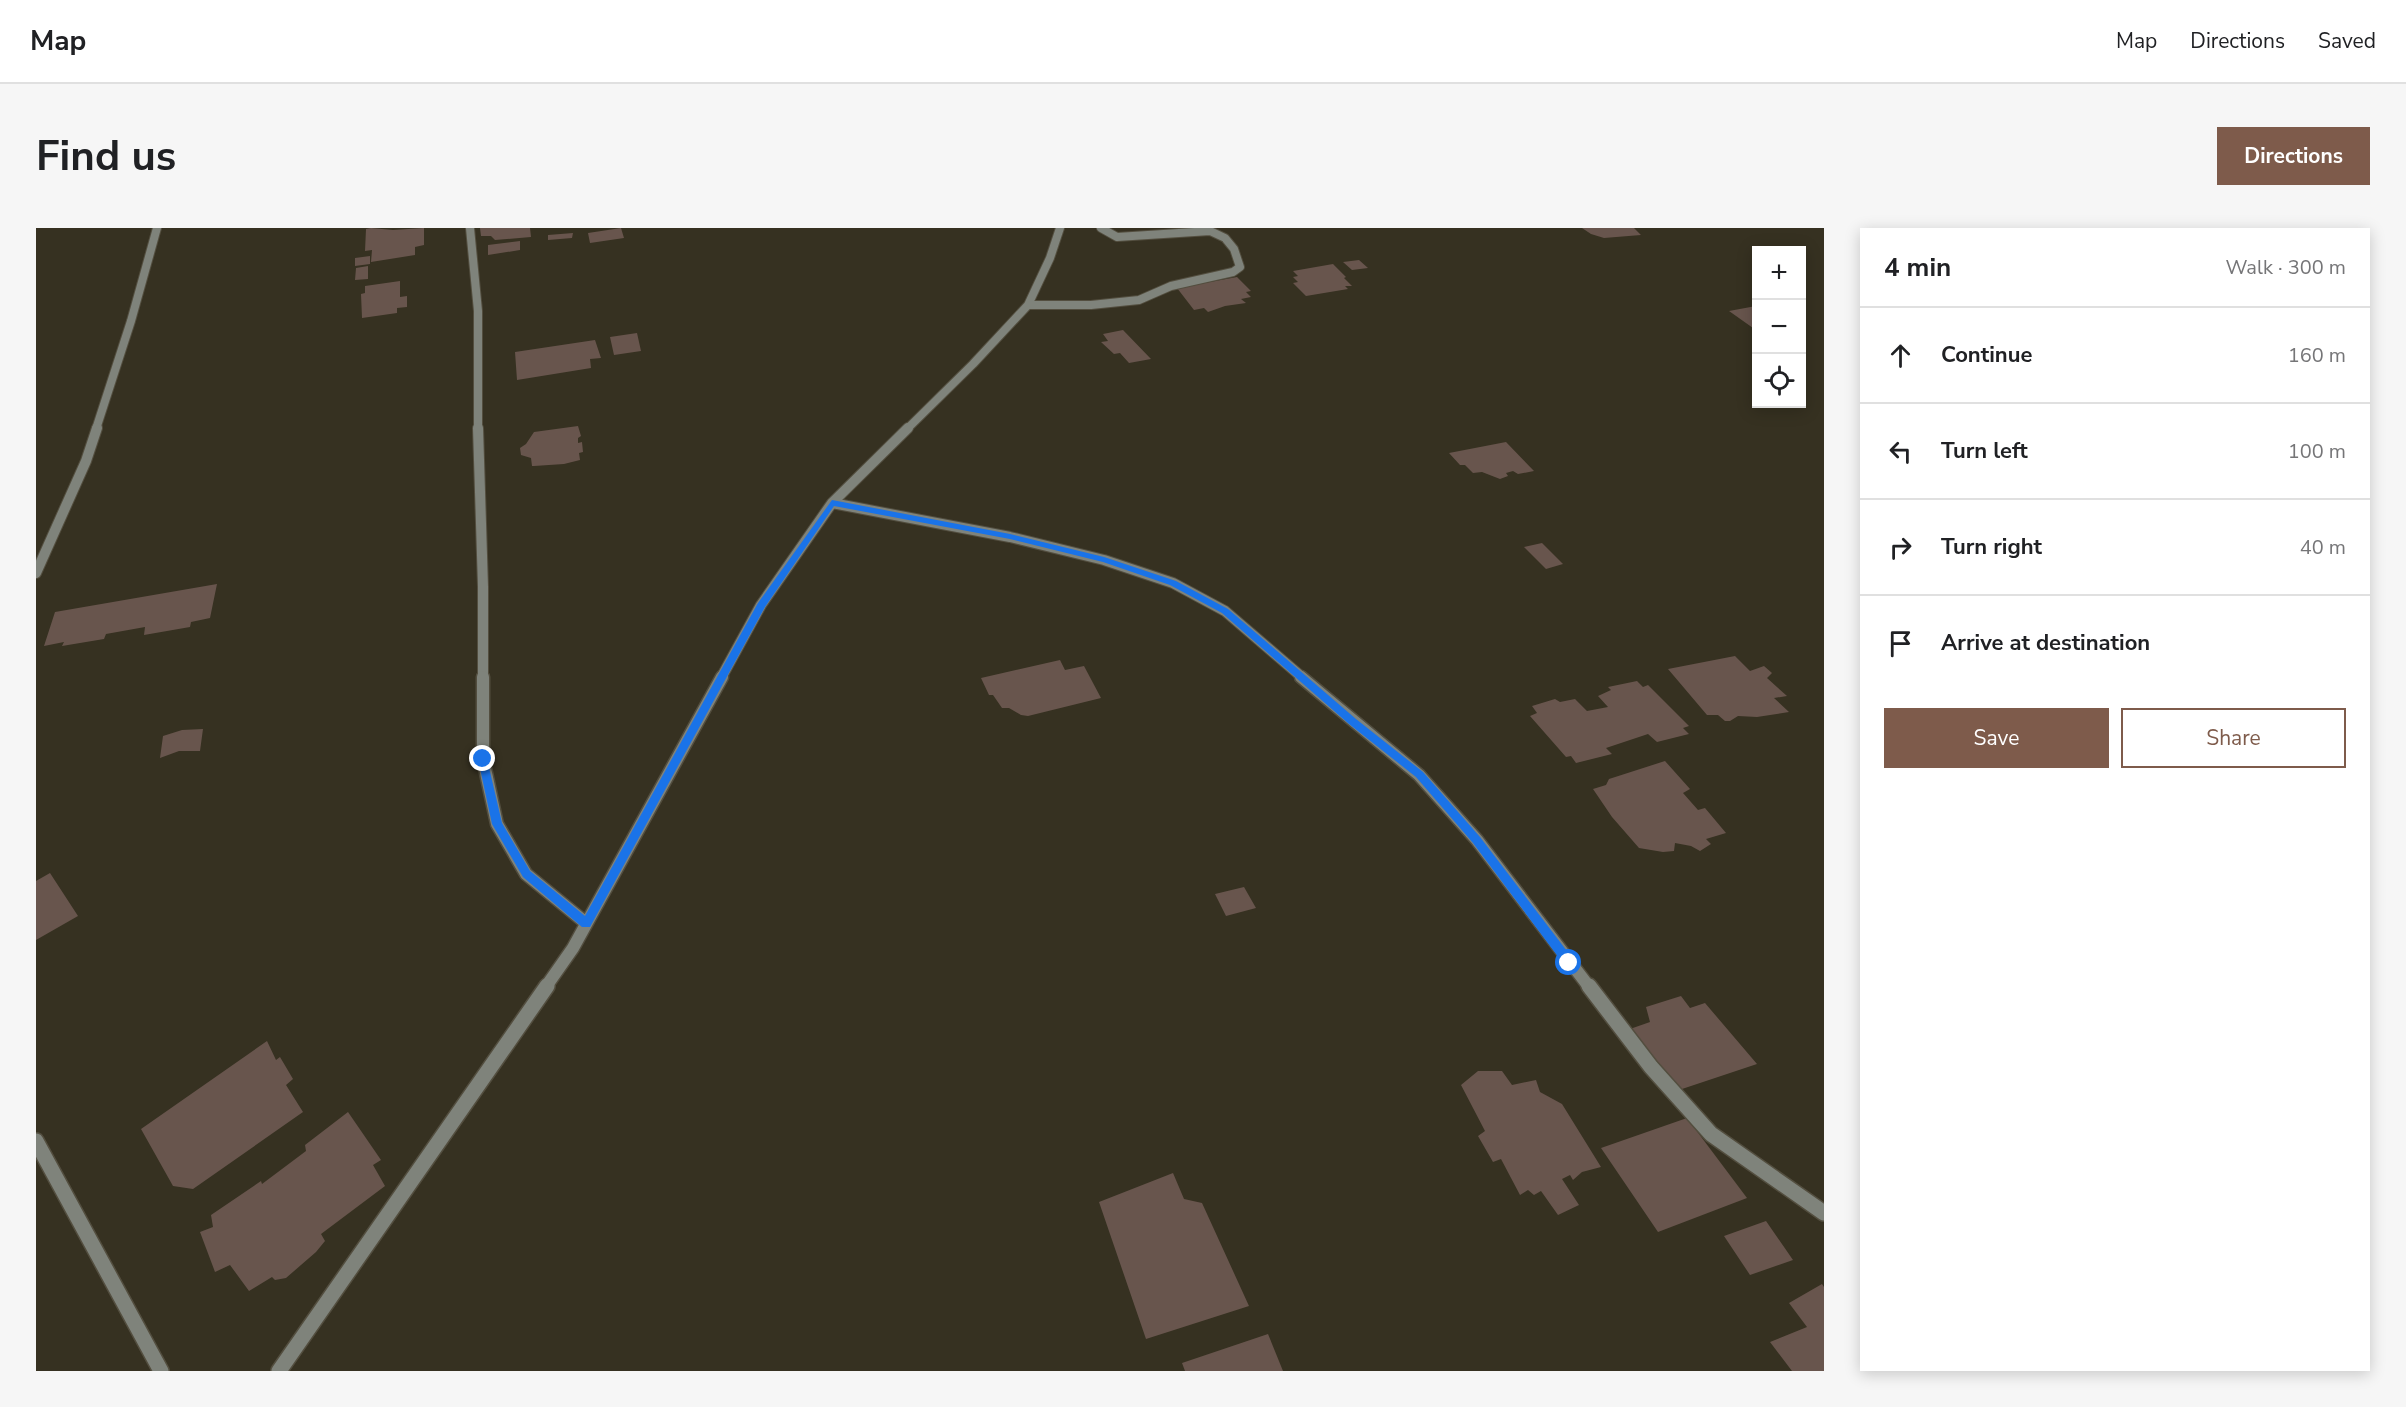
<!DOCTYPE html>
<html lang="en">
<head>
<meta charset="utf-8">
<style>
	body { margin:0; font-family:"Nunito Sans",sans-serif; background:#f6f6f6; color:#202124 }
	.controls { position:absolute; right:18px; top:18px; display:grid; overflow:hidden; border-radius:0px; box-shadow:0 3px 15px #0003 }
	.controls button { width:54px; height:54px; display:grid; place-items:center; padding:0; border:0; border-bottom:2px solid #e0e0e0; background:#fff; color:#202124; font:30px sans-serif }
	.stop { position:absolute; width:18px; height:18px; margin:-14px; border:4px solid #1a73e8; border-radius:50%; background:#fff }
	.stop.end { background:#1a73e8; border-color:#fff; box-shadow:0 2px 6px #0008 }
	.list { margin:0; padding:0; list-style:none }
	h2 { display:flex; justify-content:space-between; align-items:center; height:78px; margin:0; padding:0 24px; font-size:26px }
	h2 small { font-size:20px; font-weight:400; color:#757577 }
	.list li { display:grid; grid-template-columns:39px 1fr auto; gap:18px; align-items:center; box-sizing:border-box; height:96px; padding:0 24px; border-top:2px solid #e0e0e0 }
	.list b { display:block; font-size:22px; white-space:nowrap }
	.list em { font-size:20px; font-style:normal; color:#757577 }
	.actions { display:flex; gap:12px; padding:18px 24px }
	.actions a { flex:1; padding:14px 0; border:2px solid #7e5b4b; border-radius:0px; text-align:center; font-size:21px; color:#7e5b4b }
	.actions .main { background:#7e5b4b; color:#fff }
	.icon { flex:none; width:33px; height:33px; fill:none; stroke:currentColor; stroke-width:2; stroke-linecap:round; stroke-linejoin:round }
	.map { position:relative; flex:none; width:1788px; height:1143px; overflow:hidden; border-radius:0px }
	header { display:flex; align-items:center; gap:36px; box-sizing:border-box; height:84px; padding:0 30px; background:#fff; border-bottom:2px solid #e0e0e0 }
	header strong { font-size:28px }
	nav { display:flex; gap:33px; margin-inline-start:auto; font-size:21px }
	.intro { display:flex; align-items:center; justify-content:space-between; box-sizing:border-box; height:144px; padding:0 36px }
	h1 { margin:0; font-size:42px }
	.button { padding:15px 27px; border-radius:0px; background:#7e5b4b; color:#fff; font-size:21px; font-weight:700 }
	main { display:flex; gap:36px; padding:0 36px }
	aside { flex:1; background:#fff; border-radius:0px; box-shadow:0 3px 15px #0003 }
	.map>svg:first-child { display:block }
	.building { fill:#68554d }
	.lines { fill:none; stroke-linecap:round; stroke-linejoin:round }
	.minor-far3-casing { stroke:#534e3f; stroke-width:10 }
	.minor-far2-casing { stroke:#534e3f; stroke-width:12 }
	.minor-far1-casing { stroke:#534e3f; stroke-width:15 }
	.minor-casing { stroke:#534e3f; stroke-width:18 }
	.minor-far3 { stroke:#7f837b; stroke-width:8 }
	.minor-far2 { stroke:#7f837b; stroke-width:10 }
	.minor-far1 { stroke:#7f837b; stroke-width:12 }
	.minor { stroke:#7f837b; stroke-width:15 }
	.route { fill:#1a73e8 }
</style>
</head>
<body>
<header>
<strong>Map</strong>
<nav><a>Map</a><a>Directions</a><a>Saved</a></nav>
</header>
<div class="intro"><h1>Find us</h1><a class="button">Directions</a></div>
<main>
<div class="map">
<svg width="1788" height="1143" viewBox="0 0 1788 1143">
	<rect width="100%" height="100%" fill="#363121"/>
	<!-- building -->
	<path class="building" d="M335,0L357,2L388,0V17L379,19V27L335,34L336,22L329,23L330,1Z
		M444,0H494L495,9L459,12L455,8H445Z
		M585,0L588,10L554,15L552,5Z
		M1546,0H1598L1605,7L1568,10L1555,6Z
		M537,5L536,10L512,12V7Z
		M484,13V22L452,27V17Z
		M334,28V36L319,38V30Z
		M1323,32L1332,40L1316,42L1307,34Z
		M1297,36L1310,49L1308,50L1316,58H1309L1312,61L1270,68L1257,55L1262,54L1257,49L1262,48L1257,43Z
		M332,38V51L319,52L320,40Z
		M1201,49L1215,63L1210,64L1215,69L1205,71L1210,75L1189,78L1172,84L1168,80L1158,82L1141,60Z
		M364,53V69L371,68V79L361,80V85L326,90L325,66L329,65V58Z
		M1720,78V100H1717L1693,83Z
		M1087,102L1115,131L1093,135L1084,125L1078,126L1065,114L1072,113L1067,106Z
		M601,105L605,123L578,127L574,109Z
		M559,112L565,130L554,131L555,140L481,152L479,124Z
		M542,198L545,208L542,210V215L546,214L547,224L543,225L544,232L528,236L498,238H496L495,230L485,227L484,220L490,216L498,204Z
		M1470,214L1498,243L1482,246L1477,243L1470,245L1472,248L1464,251L1446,244L1437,245L1429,237H1424L1413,225Z
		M1506,315L1527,336L1510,341L1488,319Z
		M181,356L174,390L155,394L154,399L108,407L109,399L70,406L68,411L26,418L28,414L8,418L19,384Z
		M1699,428L1714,443L1728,438L1736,445L1731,450L1751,468L1738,470L1753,484L1721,489L1702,488L1694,493H1689L1682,487H1671L1632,441Z
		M1024,432L1029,442L1048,438L1065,470L992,488L985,487L973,480H966L957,467H953L945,450Z
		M1601,453L1607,459L1612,457L1653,498L1647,500L1653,506L1621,514L1612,506L1570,520L1576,526L1540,535L1535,528L1530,529L1494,488L1501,485L1496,478L1519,471L1524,474L1539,471L1551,483L1572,479L1562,468L1575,462L1572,459Z
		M167,501L164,523H143L124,530L127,508L146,502Z
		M1629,533L1654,561L1647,565L1662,582L1669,580L1690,605L1670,611L1675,616L1664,623L1655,618L1639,615L1638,623L1627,624L1603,620L1576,589L1557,561L1570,557L1573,551Z
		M14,645L42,688L0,712V653Z
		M1208,659L1220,680L1190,688L1179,666Z
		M1645,768L1654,780L1669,775L1721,836L1640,863L1594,801L1614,794L1610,779Z
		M231,813L240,832L244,829L257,851L250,857L267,884L157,961L137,958L105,901Z
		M1442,843H1466L1476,857L1500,852L1504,864L1526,876L1565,939L1546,944L1537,952L1534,947L1526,951L1543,977L1522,987L1505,963L1498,967L1492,962L1484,967L1465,931L1457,934L1442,908L1449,903L1425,857Z
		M312,884L345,932L337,937L349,958L285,1006L289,1013L280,1024L250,1050L239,1052L236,1049L213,1063L194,1037L179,1044L164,1004L177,999L175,987L225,953L226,956L270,923L269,917Z
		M1651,890L1711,970L1622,1004L1565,920Z
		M1137,945L1148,971L1166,975L1213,1078L1110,1111L1063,974Z
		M1730,993L1757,1032L1714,1047L1688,1008Z
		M1786,1056L1788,1059V1143H1756L1734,1114L1771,1099L1753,1075Z
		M1232,1106L1247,1143H1149L1146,1135Z"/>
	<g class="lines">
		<defs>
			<path id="minor-far3" d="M434,0L442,83V201
				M992,77H1055L1103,72L1135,58L1197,44L1204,39L1198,21L1189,10L1174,3L1081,9L1065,0
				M60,201L95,93L121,0
				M871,201L937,136L992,77L1014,30L1024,0"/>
			<path id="minor-far2" d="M442,200L447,359V450
				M796,275L974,309L1068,332L1137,355L1189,383L1267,450
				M0,345L50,233L61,200
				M685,450L725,377L796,275L872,200"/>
			<path id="minor-far1" d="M447,449V531L461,596L490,646L550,695
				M1265,449L1383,547L1441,612L1554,760
				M509,760L537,720L686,449"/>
			<path id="minor" d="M1553,758L1615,839L1675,906L1788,985
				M0,913L125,1143
				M243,1143L511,758"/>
		</defs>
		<!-- minor-far3 casing -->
		<use href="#minor-far3" class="minor-far3-casing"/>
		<!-- minor-far2 casing -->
		<use href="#minor-far2" class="minor-far2-casing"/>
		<!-- minor-far1 casing -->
		<use href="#minor-far1" class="minor-far1-casing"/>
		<!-- minor casing -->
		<use href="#minor" class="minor-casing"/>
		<!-- minor-far3 -->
		<use href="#minor-far3" class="minor-far3"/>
		<!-- minor-far2 -->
		<use href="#minor-far2" class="minor-far2"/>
		<!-- minor-far1 -->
		<use href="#minor-far1" class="minor-far1"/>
		<!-- minor -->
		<use href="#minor" class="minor"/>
	</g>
	<!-- route -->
	<path class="route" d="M796,272L974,306L1068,329L1140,353L1192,381L1320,491L1387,544L1444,609L1537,731V738H1529L1437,615L1380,549L1313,496L1186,385L1134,357L1067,334L974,311L798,278L729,379L554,699H546L487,649L456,596L442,531L443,529H450L451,531L466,595L494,643L549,688L722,375Z"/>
</svg>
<div class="controls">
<button>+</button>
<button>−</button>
<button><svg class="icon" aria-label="locate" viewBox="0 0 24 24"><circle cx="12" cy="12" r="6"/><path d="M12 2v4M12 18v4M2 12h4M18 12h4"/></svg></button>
</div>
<div class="stop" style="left:1533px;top:735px"></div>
<div class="stop end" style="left:447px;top:531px"></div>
</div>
<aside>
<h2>4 min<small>Walk · 300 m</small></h2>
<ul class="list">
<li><svg class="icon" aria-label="ahead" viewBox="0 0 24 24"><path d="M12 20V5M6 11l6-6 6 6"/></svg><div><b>Continue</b></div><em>160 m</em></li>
<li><svg class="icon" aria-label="left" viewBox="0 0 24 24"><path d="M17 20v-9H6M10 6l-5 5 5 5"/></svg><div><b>Turn left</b></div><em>100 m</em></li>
<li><svg class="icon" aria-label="right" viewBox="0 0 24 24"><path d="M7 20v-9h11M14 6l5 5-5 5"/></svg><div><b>Turn right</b></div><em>40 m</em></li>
<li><svg class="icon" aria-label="arrive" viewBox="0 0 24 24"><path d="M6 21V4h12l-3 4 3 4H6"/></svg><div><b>Arrive at destination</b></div></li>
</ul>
<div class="actions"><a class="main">Save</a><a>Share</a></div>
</aside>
</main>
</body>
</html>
